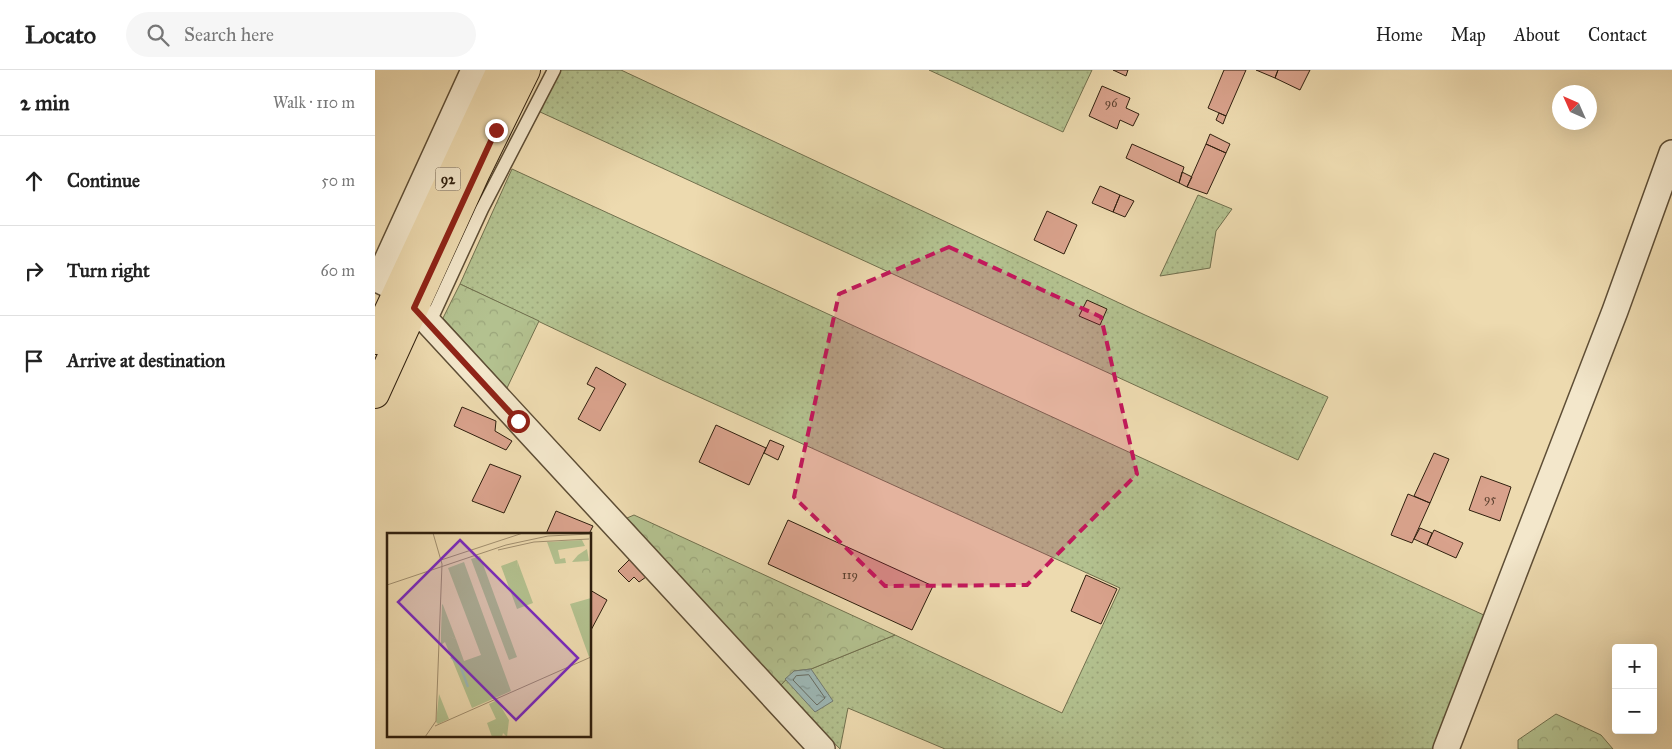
<!DOCTYPE html>
<html lang="en">
<head>
<meta charset="utf-8">
<style>
	body { margin:0; font-family:"IM FELL Great Primer",serif; background:#f6f6f6; color:#222 }
	.controls { position:absolute; right:15px; bottom:15px; display:grid; overflow:hidden; border-radius:5px; box-shadow:0 5px 20px #0002 }
	.controls button { width:45px; height:45px; display:grid; place-items:center; padding:0; border:0; border-bottom:1px solid #e0e0e0; background:#fff; color:#222; font:25px sans-serif }
	.compass { position:absolute; left:1177px; top:15px; width:45px; height:45px; border-radius:50%; background:#fff; box-shadow:0 5px 20px #0002; rotate:315deg }
	.stop { position:absolute; width:15px; height:15px; margin:-11px; border:4px solid #8f2418; border-radius:50%; background:#fff }
	.stop.end { background:#8f2418; border-color:#fff; box-shadow:0 1px 5px #0008 }
	.list { margin:0; padding:0; list-style:none }
	h2 { display:flex; justify-content:space-between; align-items:center; height:65px; margin:0; padding:0 20px; font-size:21px }
	h2 small { font-size:16px; font-weight:400; color:#767676 }
	.list li { display:grid; grid-template-columns:32px 1fr auto; gap:15px; align-items:center; box-sizing:border-box; height:90px; padding:0 20px; border-top:1px solid #e0e0e0 }
	.list b { display:block; font-size:19px; white-space:nowrap }
	.list em { font-size:16px; font-style:normal; color:#767676 }
	.icon { flex:none; width:28px; height:28px; fill:none; stroke:currentColor; stroke-width:2; stroke-linecap:round; stroke-linejoin:round }
	.map { position:relative; flex:none; width:1297px; height:679px; overflow:hidden }
	header { display:flex; align-items:center; gap:30px; box-sizing:border-box; height:70px; padding:0 25px; background:#fff; border-bottom:1px solid #e0e0e0 }
	header strong { font-size:24px }
	nav { display:flex; gap:28px; margin-inline-start:auto; font-size:18px }
	.search { width:350px; height:45px; background:#f6f6f6; display:flex; align-items:center; gap:12px; box-sizing:border-box; padding:0 18px; border-radius:28px; color:#767676; font-size:19px }
	main { display:flex }
	aside { flex:1; background:#fff }
	.map>svg:first-child { display:block }
	.grass { fill:url(#grass-dots); stroke:#71704e }
	.forest { fill:url(#forest-crowns); stroke:#71704e }
	.water { fill:url(#water-ripples); stroke:#717b73 }
	.lines { fill:none; stroke-linecap:round; stroke-linejoin:round }
	.shore { stroke:#666c62; stroke-width:1 }
	.building { fill:#d9a28c; stroke:#2f1f0e }
	.lane-casing { stroke:#5e4e36; stroke-width:15 }
	.street-casing { stroke:#5e4e36; stroke-width:28 }
	.primary-casing { stroke:#2f1f0e; stroke-width:30 }
	.lane { stroke:#f3e7cb; stroke-width:12 }
	.street { stroke:#f3e7cb; stroke-width:25 }
	.primary { stroke:#eddaaf; stroke-width:28 }
	.route { stroke:#8f2418; stroke-width:6 }
	.marked { fill:#c2185b; fill-opacity:0.2; stroke:#c2185b; stroke-width:4; stroke-dasharray:10 6; stroke-linejoin:round }
	.labels { text-anchor:middle; stroke-width:5; stroke-linejoin:round; paint-order:stroke }
	.number-label { font-size:12px; fill:#5a402e }
	.shield { fill:#f3e7cb; stroke:#6a5b47; stroke-width:1 }
	.shield-label { font-size:14px; font-weight:bold; fill:#2f1f0e }
	.inset-river { fill:none; stroke:#9db8b6; stroke-width:2.5 }
	.inset-road { fill:none; stroke:#a18f6f; stroke-width:1 }
	.view { fill:#7b2cbf; fill-opacity:0.15; stroke:#7b2cbf; stroke-width:2.5 }
	.inset-edge { fill:none; stroke:#2f1f0e; stroke-width:2.5 }
</style>
</head>
<body>
<header>
<strong>Locato</strong>
<div class="search"><svg class="icon" aria-label="search" viewBox="0 0 24 24"><circle cx="10" cy="10" r="6"/><path d="M15 15l6 6"/></svg>Search here</div>
<nav><a>Home</a><a>Map</a><a>About</a><a>Contact</a></nav>
</header>
<main>
<aside>
<h2>2 min<small>Walk · 110 m</small></h2>
<ul class="list">
<li><svg class="icon" aria-label="ahead" viewBox="0 0 24 24"><path d="M12 20V5M6 11l6-6 6 6"/></svg><div><b>Continue</b></div><em>50 m</em></li>
<li><svg class="icon" aria-label="right" viewBox="0 0 24 24"><path d="M7 20v-9h11M14 6l5 5-5 5"/></svg><div><b>Turn right</b></div><em>60 m</em></li>
<li><svg class="icon" aria-label="arrive" viewBox="0 0 24 24"><path d="M6 21V4h12l-3 4 3 4H6"/></svg><div><b>Arrive at destination</b></div></li>
</ul>
</aside>
<div class="map">
<svg width="1297" height="679" viewBox="0 0 1297 679">
	<defs>
		<pattern id="grass-dots" width="8" height="8" patternUnits="userSpaceOnUse" patternTransform="scale(1.25)"><rect width="8" height="8" fill="#b3c18f"/><path d="M2 2h.1M6 6h.1" fill="none" stroke="#9aa57a" stroke-width="1.8" stroke-linecap="round"/></pattern>
		<pattern id="forest-crowns" width="20" height="18" patternUnits="userSpaceOnUse" patternTransform="scale(1.25)"><rect width="20" height="18" fill="#b3c18f"/><path d="M2 6a3 3 0 1 1 6 0M12 15a3 3 0 1 1 6 0" fill="none" stroke="#9aa57a"/></pattern>
		<pattern id="water-ripples" width="26" height="14" patternUnits="userSpaceOnUse" patternTransform="scale(1.25)"><rect width="26" height="14" fill="#9db8b6"/><path d="M2 4q2-2 4 0t4 0M15 11q2-2 4 0t4 0" fill="none" stroke="#809592"/></pattern>
	</defs>
	<rect width="100%" height="100%" fill="#eddaaf"/>
	<filter id="stains"><feTurbulence type="fractalNoise" baseFrequency=".004" numOctaves="4"/><feColorMatrix values="0 0 0 0 .2 0 0 0 0 .09 0 0 0 0 .02 0 0 0 .5 -.17"/></filter>
	<radialGradient id="worn" r=".72"><stop offset=".6" stop-color="#630" stop-opacity="0"/><stop offset="1" stop-color="#630" stop-opacity=".3"/></radialGradient>
	<!-- grass -->
	<path class="grass" d="M185,0H246L770,245L953,327L923,390L163,41Z
		M554,0H717L688,62Z
		M137,99L1111,546L1058,679H570L473,638L465,679L405,616L419,601L436,599L520,565L687,643L745,518L289,311L85,214Z
		M823,125L857,139L841,161L835,198L785,206Z"/>
	<!-- forest -->
	<path class="forest" d="M85,214L164,251L132,318L68,248Z
		M259,445L520,565L436,599L419,601L405,616L252,448Z
		M1181,644L1226,665L1238,679H1143V670Z"/>
	<!-- water -->
	<path class="water" d="M436,599L458,631L440,642L410,609L419,601Z"/>
	<g class="lines">
		<!-- shore -->
		<path class="shore" d="M434,605L450,628L442,635L418,610L421,606Z"/>
	</g>
	<!-- building -->
	<path class="building" d="M738,0H753L751,6Z
		M849,0H871L851,46L833,38Z
		M881,0H903L900,8Z
		M903,0H935L925,20L900,8Z
		M727,16L755,28L751,38L764,44L758,56L745,50L742,59L714,46Z
		M844,43L851,46L848,54L841,50Z
		M835,64L855,74L851,83L831,74Z
		M757,74L809,97L804,113L751,88Z
		M831,74L851,83L832,124L812,117Z
		M807,102L817,107L812,117L804,113Z
		M725,116L745,125L738,142L717,133Z
		M745,125L759,131L750,147L738,142Z
		M672,141L702,155L689,184L659,170Z
		M712,230L732,239L725,255L704,246Z
		M221,297L251,314L225,361L203,349L220,318L212,314Z
		M87,337L121,351L120,361L137,371L131,380L79,356Z
		M341,355L391,378L374,415L324,392Z
		M395,370L409,376L403,390L389,383Z
		M1059,383L1074,389L1055,433L1039,426Z
		M115,394L146,406L129,443L97,431Z
		M1106,406L1136,417L1125,451L1094,440Z
		M1033,424L1055,433L1037,473L1016,465Z
		M181,441L218,456L214,464H171Z
		M413,450L558,516L537,560L393,494Z
		M1045,458L1057,463L1052,475L1039,469Z
		M1059,460L1088,473L1081,488L1052,475Z
		M255,489L271,507L264,512L259,507L254,512L243,501Z
		M711,505L742,519L726,554L696,541Z
		M215,520L232,530L215,562Z"/>
	<g class="lines">
		<defs>
			<path id="lane" d="M54,254L107,139L179,0"/>
			<path id="street" d="M0,208L22,219L28,225L447,679
				M3,210L99,0
				M1071,679L1240,241L1297,83"/>
			<path id="primary" d="M0,270L126,0
				M0,324L101,102L151,0"/>
		</defs>
		<!-- lane casing -->
		<use href="#lane" class="lane-casing"/>
		<!-- street casing -->
		<use href="#street" class="street-casing"/>
		<!-- primary casing -->
		<use href="#primary" class="primary-casing"/>
		<!-- lane -->
		<use href="#lane" class="lane"/>
		<!-- street -->
		<use href="#street" class="street"/>
		<!-- primary -->
		<use href="#primary" class="primary"/>
	</g>
	<g class="lines">
		<!-- route -->
		<path class="route" d="M121,60L39,238L143,351"/>
	</g>
	<!-- marked area -->
	<path class="marked" d="M574,177L726,247L762,404L652,515L510,516L419,427L464,224Z"/>
	<g class="labels">
		<!-- number labels -->
		<g class="number-label">
			<text x="736" y="37">96</text>
			<text x="1115" y="433">95</text>
			<text x="475" y="509">119</text>
		</g>
		<!-- shield labels -->
		<rect class="shield" x="60.5" y="97.5" width="25" height="23" rx="4"/>
		<g class="shield-label">
			<text x="73" y="114">92</text>
		</g>
	</g>
	<!-- overview -->
	<g transform="translate(12 463)">
		<rect width="204" height="204" fill="#eddaaf"/>
		<path d="M195,7L198,13L171,17L173,26L178,25L179,30L168,31L160,9ZM200,16L202,28L185,29L191,22ZM93,23L130,124L122,127L84,26ZM130,27L146,70L130,76L114,33L118,36L131,34ZM77,29L124,158L85,175L58,109L54,112V100H56L69,106L77,128L94,122L61,35ZM204,65V123L202,124L183,71ZM52,161L62,186L51,191L49,189ZM110,167L122,187L120,204L116,200L115,204H105L100,190L109,186L102,171Z" fill="#b3c18f"/>
		<path d="M130,27L131,34L119,40L114,33ZM55,71L56,72L69,106L54,100Z" fill="#b3c18f"/>
		<path class="inset-river" d="M64,124L73,132L81,154"/>
		<path class="inset-road" d="M111,17L147,9L202,6M54,27L136,0M0,52L119,12L161,3L204,1M48,193L204,124M38,204L49,188L55,31L46,0"/>
		<path class="view" d="M73,7L191,125L129,187L11,69Z"/>
		<rect width="204" height="204" class="inset-edge"/>
	</g>
	<rect width="100%" height="100%" filter="url(#stains)"/>
	<rect width="100%" height="100%" fill="url(#worn)"/>
</svg>
<div class="controls">
<button>+</button>
<button>−</button>
</div>
<svg class="compass" viewBox="-18 -18 36 36"><path d="M0-13l5 13h-10z" fill="#e53935"/><path d="M0 13l5-13h-10z" fill="#767676"/></svg>
<div class="stop" style="left:143px;top:351px"></div>
<div class="stop end" style="left:121px;top:60px"></div>
</div>
</main>
</body>
</html>
